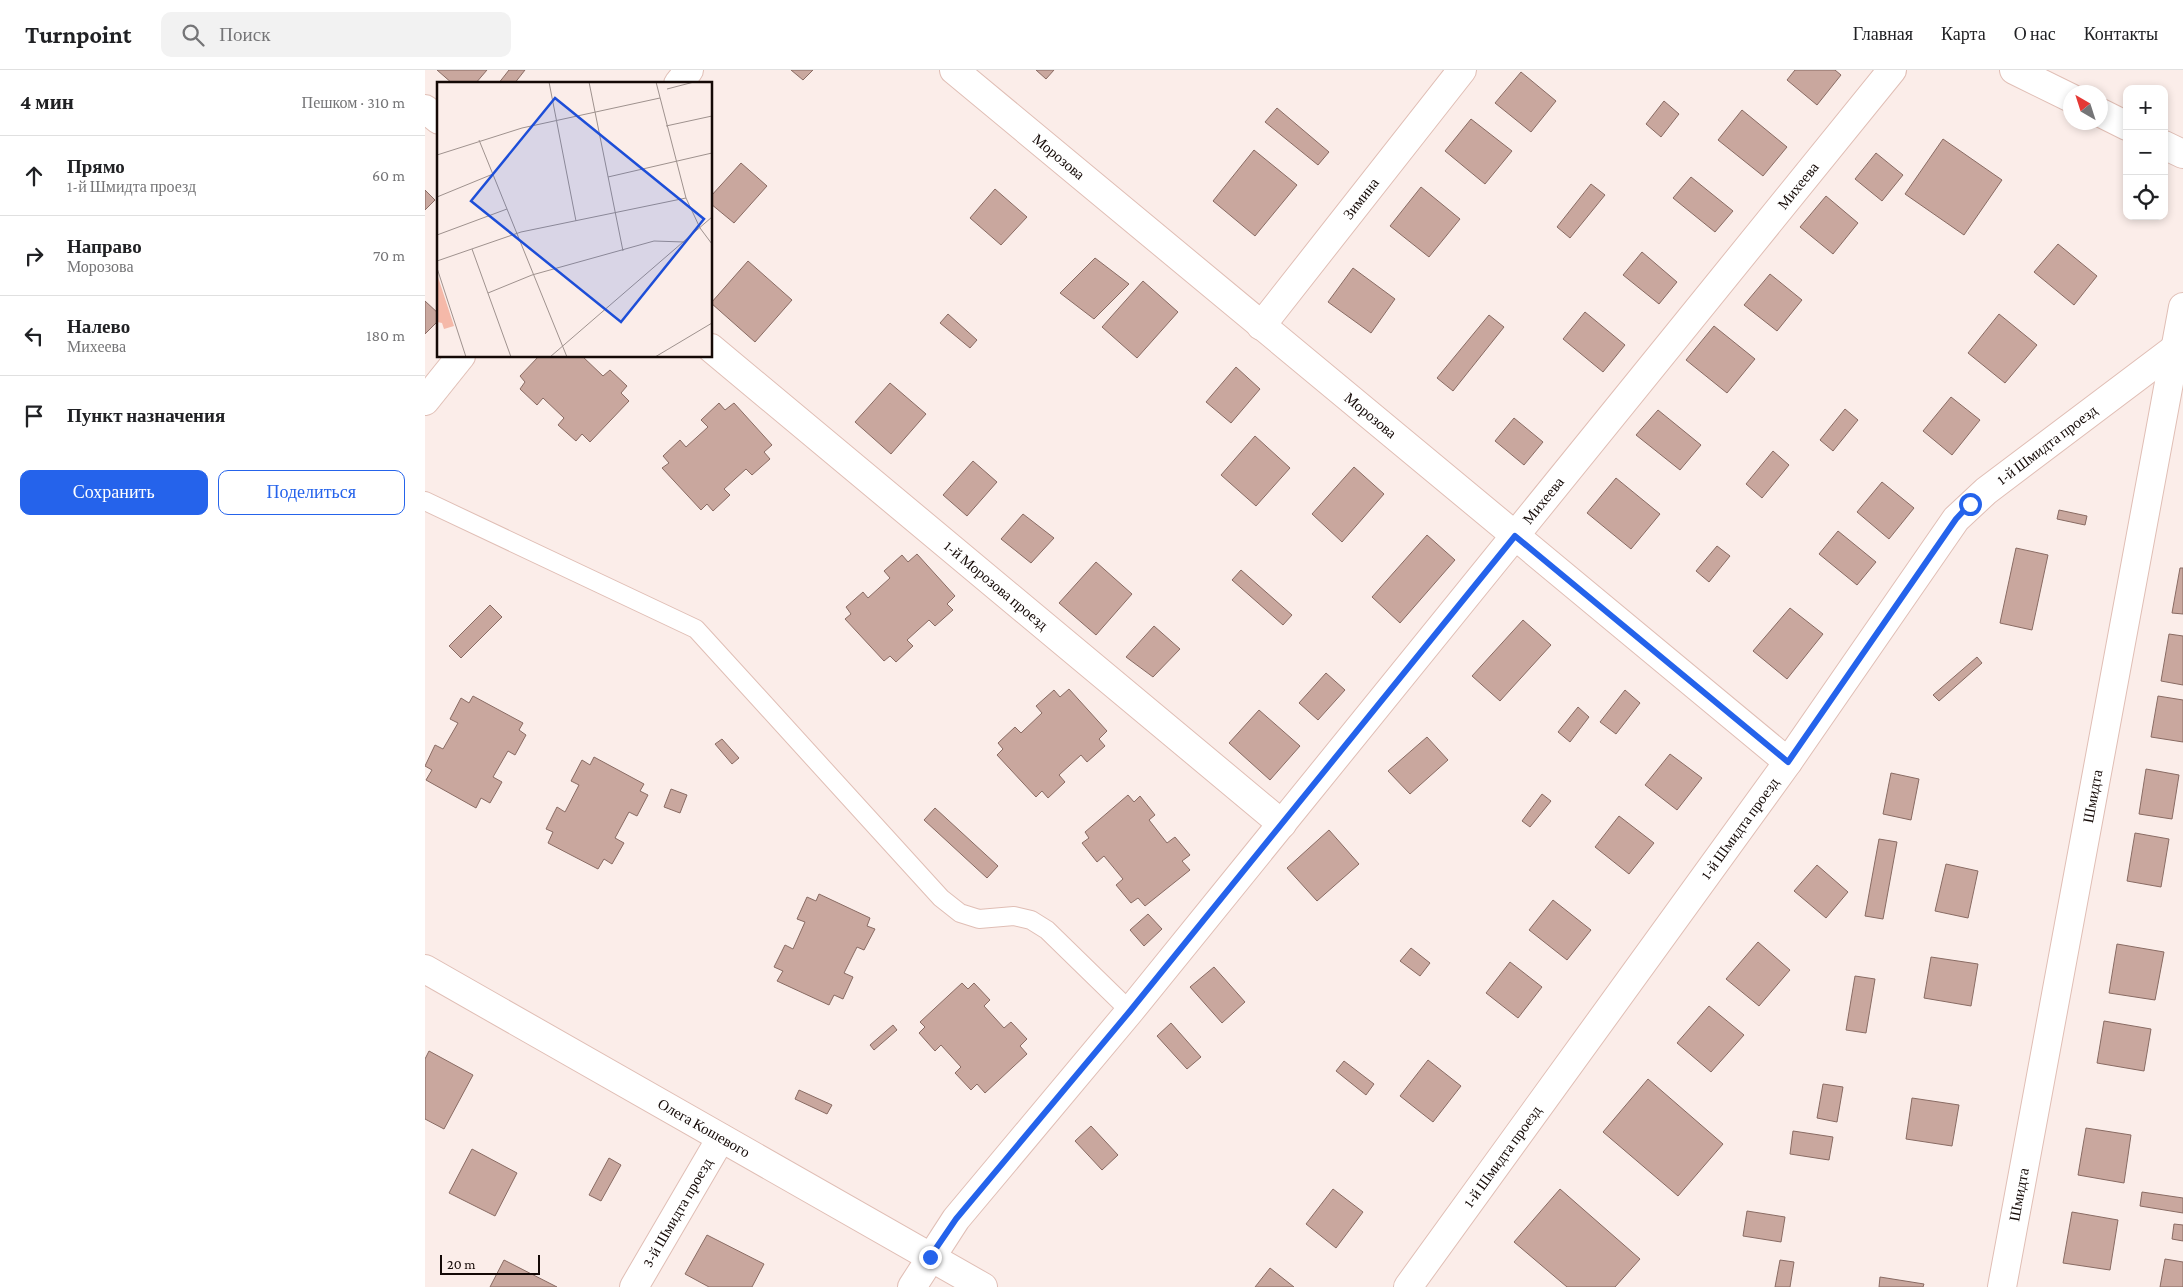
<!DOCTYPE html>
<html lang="ru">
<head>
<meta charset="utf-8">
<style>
	body { margin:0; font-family:"Crimson Pro",serif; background:#f2f2f2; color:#202124 }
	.controls { position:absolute; right:15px; top:15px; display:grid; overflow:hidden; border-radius:10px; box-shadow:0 2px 8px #0003 }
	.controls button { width:45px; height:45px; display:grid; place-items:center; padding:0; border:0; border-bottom:1px solid #e0e0e0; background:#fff; color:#202124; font:25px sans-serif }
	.compass { position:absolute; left:1638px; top:15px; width:45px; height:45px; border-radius:50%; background:#fff; box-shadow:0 2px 8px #0003; rotate:321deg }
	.scale { position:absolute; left:15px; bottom:12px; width:100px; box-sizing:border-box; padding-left:5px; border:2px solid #140906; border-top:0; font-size:14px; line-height:18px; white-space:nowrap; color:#140906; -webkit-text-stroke:4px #fbede9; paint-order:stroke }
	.stop { position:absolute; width:15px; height:15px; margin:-11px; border:4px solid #2563eb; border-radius:50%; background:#fff }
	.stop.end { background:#2563eb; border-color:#fff; box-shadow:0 1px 5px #0008 }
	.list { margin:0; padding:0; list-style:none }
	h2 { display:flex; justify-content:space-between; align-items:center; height:65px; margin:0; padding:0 20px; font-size:21px }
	h2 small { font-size:16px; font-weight:400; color:#757577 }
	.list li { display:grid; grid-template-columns:32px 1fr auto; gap:15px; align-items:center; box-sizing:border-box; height:80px; padding:0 20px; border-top:1px solid #e0e0e0 }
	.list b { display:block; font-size:19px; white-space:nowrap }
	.list p { margin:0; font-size:16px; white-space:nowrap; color:#757577 }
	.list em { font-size:16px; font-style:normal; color:#757577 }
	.actions { display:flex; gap:10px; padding:15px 20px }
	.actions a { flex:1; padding:11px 0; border:1px solid #2563eb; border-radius:10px; text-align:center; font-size:18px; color:#2563eb }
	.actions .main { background:#2563eb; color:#fff }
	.icon { flex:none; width:28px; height:28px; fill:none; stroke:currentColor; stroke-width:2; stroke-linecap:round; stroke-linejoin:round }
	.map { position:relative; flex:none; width:1758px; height:1217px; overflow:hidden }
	header { display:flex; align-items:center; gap:30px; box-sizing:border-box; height:70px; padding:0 25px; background:#fff; border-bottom:1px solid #e0e0e0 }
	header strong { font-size:24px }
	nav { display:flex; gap:28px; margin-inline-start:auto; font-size:18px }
	.search { width:350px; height:45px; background:#f2f2f2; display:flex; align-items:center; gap:12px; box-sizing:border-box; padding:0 18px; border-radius:10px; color:#757577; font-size:19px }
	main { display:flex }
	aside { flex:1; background:#fff }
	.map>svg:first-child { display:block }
	.building { fill:#c9a79e; stroke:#896b63 }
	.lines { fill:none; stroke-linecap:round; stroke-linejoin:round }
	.service-casing { stroke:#e0beb5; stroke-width:20 }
	.minor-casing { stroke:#e0beb5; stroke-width:30 }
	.service { stroke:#fff; stroke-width:18 }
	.minor { stroke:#fff; stroke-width:28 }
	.route { stroke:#2563eb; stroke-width:6 }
	.labels { text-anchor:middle; stroke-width:4.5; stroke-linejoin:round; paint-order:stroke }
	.street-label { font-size:15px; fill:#140906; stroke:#fbede9 }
	.inset-road { fill:none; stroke:#9f928e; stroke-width:1 }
	.view { fill:#1d4ed8; fill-opacity:0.15; stroke:#1d4ed8; stroke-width:2.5 }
	.inset-edge { fill:none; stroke:#140906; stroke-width:2.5 }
</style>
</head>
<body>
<header>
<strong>Turnpoint</strong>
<div class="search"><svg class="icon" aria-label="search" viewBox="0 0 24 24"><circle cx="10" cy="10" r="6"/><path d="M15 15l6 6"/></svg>Поиск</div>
<nav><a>Главная</a><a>Карта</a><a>О нас</a><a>Контакты</a></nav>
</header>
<main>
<aside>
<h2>4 мин<small>Пешком · 310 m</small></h2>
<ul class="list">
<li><svg class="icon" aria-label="ahead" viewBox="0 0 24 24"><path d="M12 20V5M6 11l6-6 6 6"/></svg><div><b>Прямо</b><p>1-й Шмидта проезд</p></div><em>60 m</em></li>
<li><svg class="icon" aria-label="right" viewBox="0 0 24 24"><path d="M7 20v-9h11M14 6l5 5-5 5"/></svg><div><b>Направо</b><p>Морозова</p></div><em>70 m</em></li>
<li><svg class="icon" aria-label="left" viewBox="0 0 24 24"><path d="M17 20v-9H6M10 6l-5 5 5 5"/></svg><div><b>Налево</b><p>Михеева</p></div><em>180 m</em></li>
<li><svg class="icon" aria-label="arrive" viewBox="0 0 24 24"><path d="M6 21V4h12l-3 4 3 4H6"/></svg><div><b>Пункт назначения</b></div></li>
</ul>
<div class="actions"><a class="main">Сохранить</a><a>Поделиться</a></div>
</aside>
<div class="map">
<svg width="1758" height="1217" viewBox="0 0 1758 1217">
	<rect width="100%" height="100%" fill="#fbede9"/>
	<!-- building -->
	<path class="building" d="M12,0H62L50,14H28Z
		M84,0H100L89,14H73Z
		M366,0H388L378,10Z
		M611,0H629L621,9Z
		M1370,0H1410L1416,5L1392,35L1362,10Z
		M1096,2L1131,31L1106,62L1070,33Z
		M1239,31L1254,44L1236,67L1221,54Z
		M852,38L904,82L893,95L840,52Z
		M1317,40L1362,77L1338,106L1293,70Z
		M1046,49L1087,81L1060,114L1020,81Z
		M1518,69L1577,110L1539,165L1480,124Z
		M829,80L872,115L830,166L788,131Z
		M1451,83L1478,105L1457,131L1430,109Z
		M316,93L342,116L309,153L286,134V126Z
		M1266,107L1308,141L1290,162L1248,128Z
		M1166,114L1180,125L1145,168L1132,157Z
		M996,117L1035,149L1004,187L965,156Z
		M570,119L602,147L576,175L545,148Z
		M0,120L10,130L0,140Z
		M1401,126L1433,153L1408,184L1375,157Z
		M1633,174L1672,206L1649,235L1609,202Z
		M1217,182L1252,212L1234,234L1198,205Z
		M670,188L704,214L669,249L635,223Z
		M323,191L367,230L330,272L286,233Z
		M928,198L970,229L946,263L903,232Z
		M1345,204L1377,230L1352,261L1319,235Z
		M718,211L753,242L712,288L677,257Z
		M0,231L14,244V250L0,264Z
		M1160,242L1200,275L1178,302L1138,269Z
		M523,244L552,270L545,278L515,253Z
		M1574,244L1612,275L1580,313L1543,283Z
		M1064,245L1079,257L1028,321L1012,308Z
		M1289,256L1330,289L1302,323L1261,290Z
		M114,286H157L178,306L185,300L202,316L196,323L204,331L165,372L157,364L151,371L133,355L139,348L118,328L112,335L95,319L100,312L95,306Z
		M811,297L835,319L806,353L781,332Z
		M465,313L501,344L466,384L430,352Z
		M1526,327L1555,350L1527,385L1498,361Z
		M294,333L300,340L309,333L347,375L339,382L345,389L327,405L321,399L299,419L305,425L288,441L282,434L276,440L237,398L244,393L238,386L255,370L261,377L283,357L276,350Z
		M1420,339L1433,350L1408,381L1395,370Z
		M1233,340L1276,375L1255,400L1211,365Z
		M1089,348L1118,372L1099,395L1070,371Z
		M830,366L865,398L831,436L796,405Z
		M1348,381L1364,395L1337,428L1321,414Z
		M548,391L572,412L542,446L518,425Z
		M929,397L959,424L917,472L887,444Z
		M1191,408L1235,444L1206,479L1162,443Z
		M1457,412L1489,438L1464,469L1432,442Z
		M1634,440L1662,446L1660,455L1632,449Z
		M598,444L629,468L606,493L576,469Z
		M1413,461L1451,492L1432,515L1394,484Z
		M1002,465L1030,490L975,553L947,527Z
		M1292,476L1305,486L1284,512L1271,501Z
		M1591,478L1623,485L1607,560L1575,553Z
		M492,484L530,526L522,534L528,540L510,556L504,550L482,570L488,576L471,592L465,586L459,591L420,549L426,544L421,537L438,522L443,528L465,508L459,501L477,485L483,492Z
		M671,492L707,524L671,565L634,533Z
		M1755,498H1758V544L1747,543Z
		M816,500L867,545L858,555L807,510Z
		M65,535L77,547L36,588L24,576Z
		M1365,538L1398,564L1362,609L1328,581Z
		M1098,550L1126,575L1075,631L1047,606Z
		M729,556L755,579L728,607L701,587Z
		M1744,564L1758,566V615L1736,611Z
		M1552,587L1557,593L1514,631L1508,625Z
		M901,603L920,620L893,650L874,633Z
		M644,619L682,661L674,669L680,676L662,692L656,685L634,705L640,712L623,728L617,721L611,727L572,685L578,679L573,673L590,657L596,663L617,643L611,636L629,620L635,627Z
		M1200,620L1215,633L1191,664L1175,652Z
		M48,626L98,653L94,660L101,665L90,685L83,681L68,707L77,712L65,733L56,728L51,738L1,710L7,700L0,696L10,675L18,679L33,653L25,649L36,628L44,633Z
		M1733,626L1758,630V672L1726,667Z
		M1153,637L1164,647L1145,672L1133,662Z
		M834,640L875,676L845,710L804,673Z
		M1002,667L1023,690L985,724L963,701Z
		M297,669L314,688L307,694L290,674Z
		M1245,684L1277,708L1252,740L1220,715Z
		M169,687L219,714L215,721L223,725L212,746L204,742L190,768L199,773L187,794L179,789L173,799L123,773L128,762L121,759L132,737L140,742L154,715L146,711L157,690L165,695Z
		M1721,699L1754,705L1747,749L1714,744Z
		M1466,703L1494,709L1486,750L1458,744Z
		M246,719L262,725L255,743L239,737Z
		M1117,724L1126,731L1105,757L1097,751Z
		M703,725L709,732L715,726L730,745L724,750L742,773L750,767L765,785L757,791L765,800L720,836L713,828L706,833L691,815L698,809L679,786L672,792L657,773L664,768L660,762Z
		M510,738L573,796L562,808L499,750Z
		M1194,746L1229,773L1204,804L1170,777Z
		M904,760L934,794L892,831L862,798Z
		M1710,763L1744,769L1736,817L1702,811Z
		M1454,769L1472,772L1458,849L1440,846Z
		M1521,794L1553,801L1543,848L1510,841Z
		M1392,795L1423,822L1401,848L1369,821Z
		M394,824L445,848L442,856L450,859L439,880L432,877L419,903L428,907L418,929L409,925L404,935L352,911L358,901L349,897L360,875L368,879L380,852L372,849L382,827L391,831Z
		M1128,830L1166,860L1142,890L1104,860Z
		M723,844L737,859L719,876L705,860Z
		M1333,872L1365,900L1334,936L1301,909Z
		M1692,874L1739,882L1730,930L1684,923Z
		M986,878L1005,893L995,906L975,891Z
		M1506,887L1553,894L1546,936L1499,928Z
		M1085,892L1117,917L1093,948L1061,923Z
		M789,897L820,932L797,953L765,917Z
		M1430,906L1450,909L1441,963L1421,960Z
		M537,913L543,919L549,913L565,930L559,936L579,958L586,952L602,969L595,976L602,984L560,1023L552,1014L546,1020L530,1003L536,997L516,975L510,981L494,963L500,957L495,952Z
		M1284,936L1319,965L1286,1002L1252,973Z
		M1679,951L1726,959L1719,1001L1672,993Z
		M746,953L776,987L762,999L732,966Z
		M468,955L472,960L449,980L445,975Z
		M4,981L48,1005L19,1059L0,1049V989Z
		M1003,990L1036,1016L1008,1052L975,1026Z
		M919,991L949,1014L941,1025L911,1001Z
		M1223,1009L1298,1074L1253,1126L1178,1062Z
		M1398,1014L1418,1017L1412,1052L1392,1048Z
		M374,1020L407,1035L402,1044L370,1029Z
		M1487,1028L1534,1035L1527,1076L1481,1069Z
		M666,1056L693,1085L677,1100L650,1071Z
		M1661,1058L1706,1065L1699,1113L1653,1105Z
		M1368,1061L1408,1067L1404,1090L1365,1084Z
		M47,1079L92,1103L70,1146L24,1123Z
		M184,1088L196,1095L176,1131L164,1125Z
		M908,1119L938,1142L911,1178L881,1154Z
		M1135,1119L1215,1189L1190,1217H1142L1089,1172Z
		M1717,1122L1758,1128V1143L1715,1136Z
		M1322,1141L1360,1147L1356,1172L1318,1166Z
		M1647,1142L1693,1150L1685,1200L1638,1193Z
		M1749,1154L1758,1155V1171L1747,1169Z
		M282,1165L339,1194L327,1217H284L260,1204Z
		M1740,1189L1758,1192V1217H1735Z
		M79,1190L132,1217H65Z
		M1355,1190L1369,1192L1365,1217H1350Z
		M845,1198L869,1217H830Z
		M1455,1207L1499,1214L1498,1217H1454Z"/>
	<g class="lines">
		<defs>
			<path id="service" d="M0,431L271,559L516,828L535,843L554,849L589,846L606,850L622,860L705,941"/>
			<g id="minor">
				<path id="s1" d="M529,0L1363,692"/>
				<path d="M1589,0L1646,28"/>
				<path d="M253,14L264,0"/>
				<path d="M0,39L14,50"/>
				<path d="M1676,43L1702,56"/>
				<path d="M1739,75L1758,84"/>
				<path id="s2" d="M836,256L1037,0"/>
				<path id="s3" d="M286,278L857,754"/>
				<path d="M0,331L36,286"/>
				<path id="s4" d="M0,899L558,1217"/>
				<path id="s5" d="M209,1217L296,1068"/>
				<path id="s6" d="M487,1217L531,1149L705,941L1467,0"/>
				<path id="s7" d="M983,1217L1363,692L1531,449L1561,421L1752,277"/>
				<path id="s8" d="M1577,1217L1758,237"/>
			</g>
		</defs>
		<!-- service casing -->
		<use href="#service" class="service-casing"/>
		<!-- minor casing -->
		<use href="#minor" class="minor-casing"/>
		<!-- service -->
		<use href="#service" class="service"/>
		<!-- minor -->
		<use href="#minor" class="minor"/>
	</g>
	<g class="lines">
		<!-- route -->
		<path class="route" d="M505,1187L531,1149L705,941L1090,466L1363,692L1531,449L1545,434"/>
	</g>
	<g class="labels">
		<!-- street labels -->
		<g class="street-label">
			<text dy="5" stroke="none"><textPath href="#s1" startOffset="136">Морозова</textPath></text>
			<text dy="5" stroke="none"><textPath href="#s6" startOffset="1414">Михеева</textPath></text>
			<text dy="5" stroke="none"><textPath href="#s2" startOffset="162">Зимина</textPath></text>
			<text dy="5" stroke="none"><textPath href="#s1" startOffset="541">Морозова</textPath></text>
			<text dy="5" stroke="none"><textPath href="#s7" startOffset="1061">1-й Шмидта проезд</textPath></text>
			<text dy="5" stroke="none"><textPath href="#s6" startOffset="1009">Михеева</textPath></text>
			<text dy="5" stroke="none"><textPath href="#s3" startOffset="371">1-й Морозова проезд</textPath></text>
			<text dy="5" stroke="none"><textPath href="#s8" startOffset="499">Шмидта</textPath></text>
			<text dy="5" stroke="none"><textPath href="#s7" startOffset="566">1-й Шмидта проезд</textPath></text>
			<text dy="5" stroke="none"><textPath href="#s4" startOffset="321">Олега Кошевого</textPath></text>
			<text dy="5" stroke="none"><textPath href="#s7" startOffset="161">1-й Шмидта проезд</textPath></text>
			<text dy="5" stroke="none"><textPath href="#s8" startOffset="94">Шмидта</textPath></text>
			<text dy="5" stroke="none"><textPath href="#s5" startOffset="86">3-й Шмидта проезд</textPath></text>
		</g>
	</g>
	<!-- overview -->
	<g transform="translate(12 12)">
		<rect width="275" height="275" fill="#fbede9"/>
		<path d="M0,192L17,244L7,247L5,241L0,240Z" fill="#f5b9a9"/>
		<path class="inset-road" d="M112,0L139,139M152,0L186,169M219,0L249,116L263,146L275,162M230,7L257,0M229,44L275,34M42,58L130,275M0,73L85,46L223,16M171,95L275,71M0,115L56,92M0,153L70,127M35,167L74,275M0,179L84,150L249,116M0,186L29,275M51,211L95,193L217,159L247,160M113,275L275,135M218,275L275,241"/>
		<path class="view" d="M118,16L267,137L184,240L34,119Z"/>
		<rect width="275" height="275" class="inset-edge"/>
	</g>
</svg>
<div class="controls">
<button>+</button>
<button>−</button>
<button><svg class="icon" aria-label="locate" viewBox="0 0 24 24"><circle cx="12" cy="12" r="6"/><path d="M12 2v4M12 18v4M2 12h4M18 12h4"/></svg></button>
</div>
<svg class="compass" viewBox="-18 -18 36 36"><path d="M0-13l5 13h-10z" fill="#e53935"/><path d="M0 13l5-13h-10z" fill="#757577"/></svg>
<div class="scale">20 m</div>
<div class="stop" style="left:1545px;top:434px"></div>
<div class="stop end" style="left:505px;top:1187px"></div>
</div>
</main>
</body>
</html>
